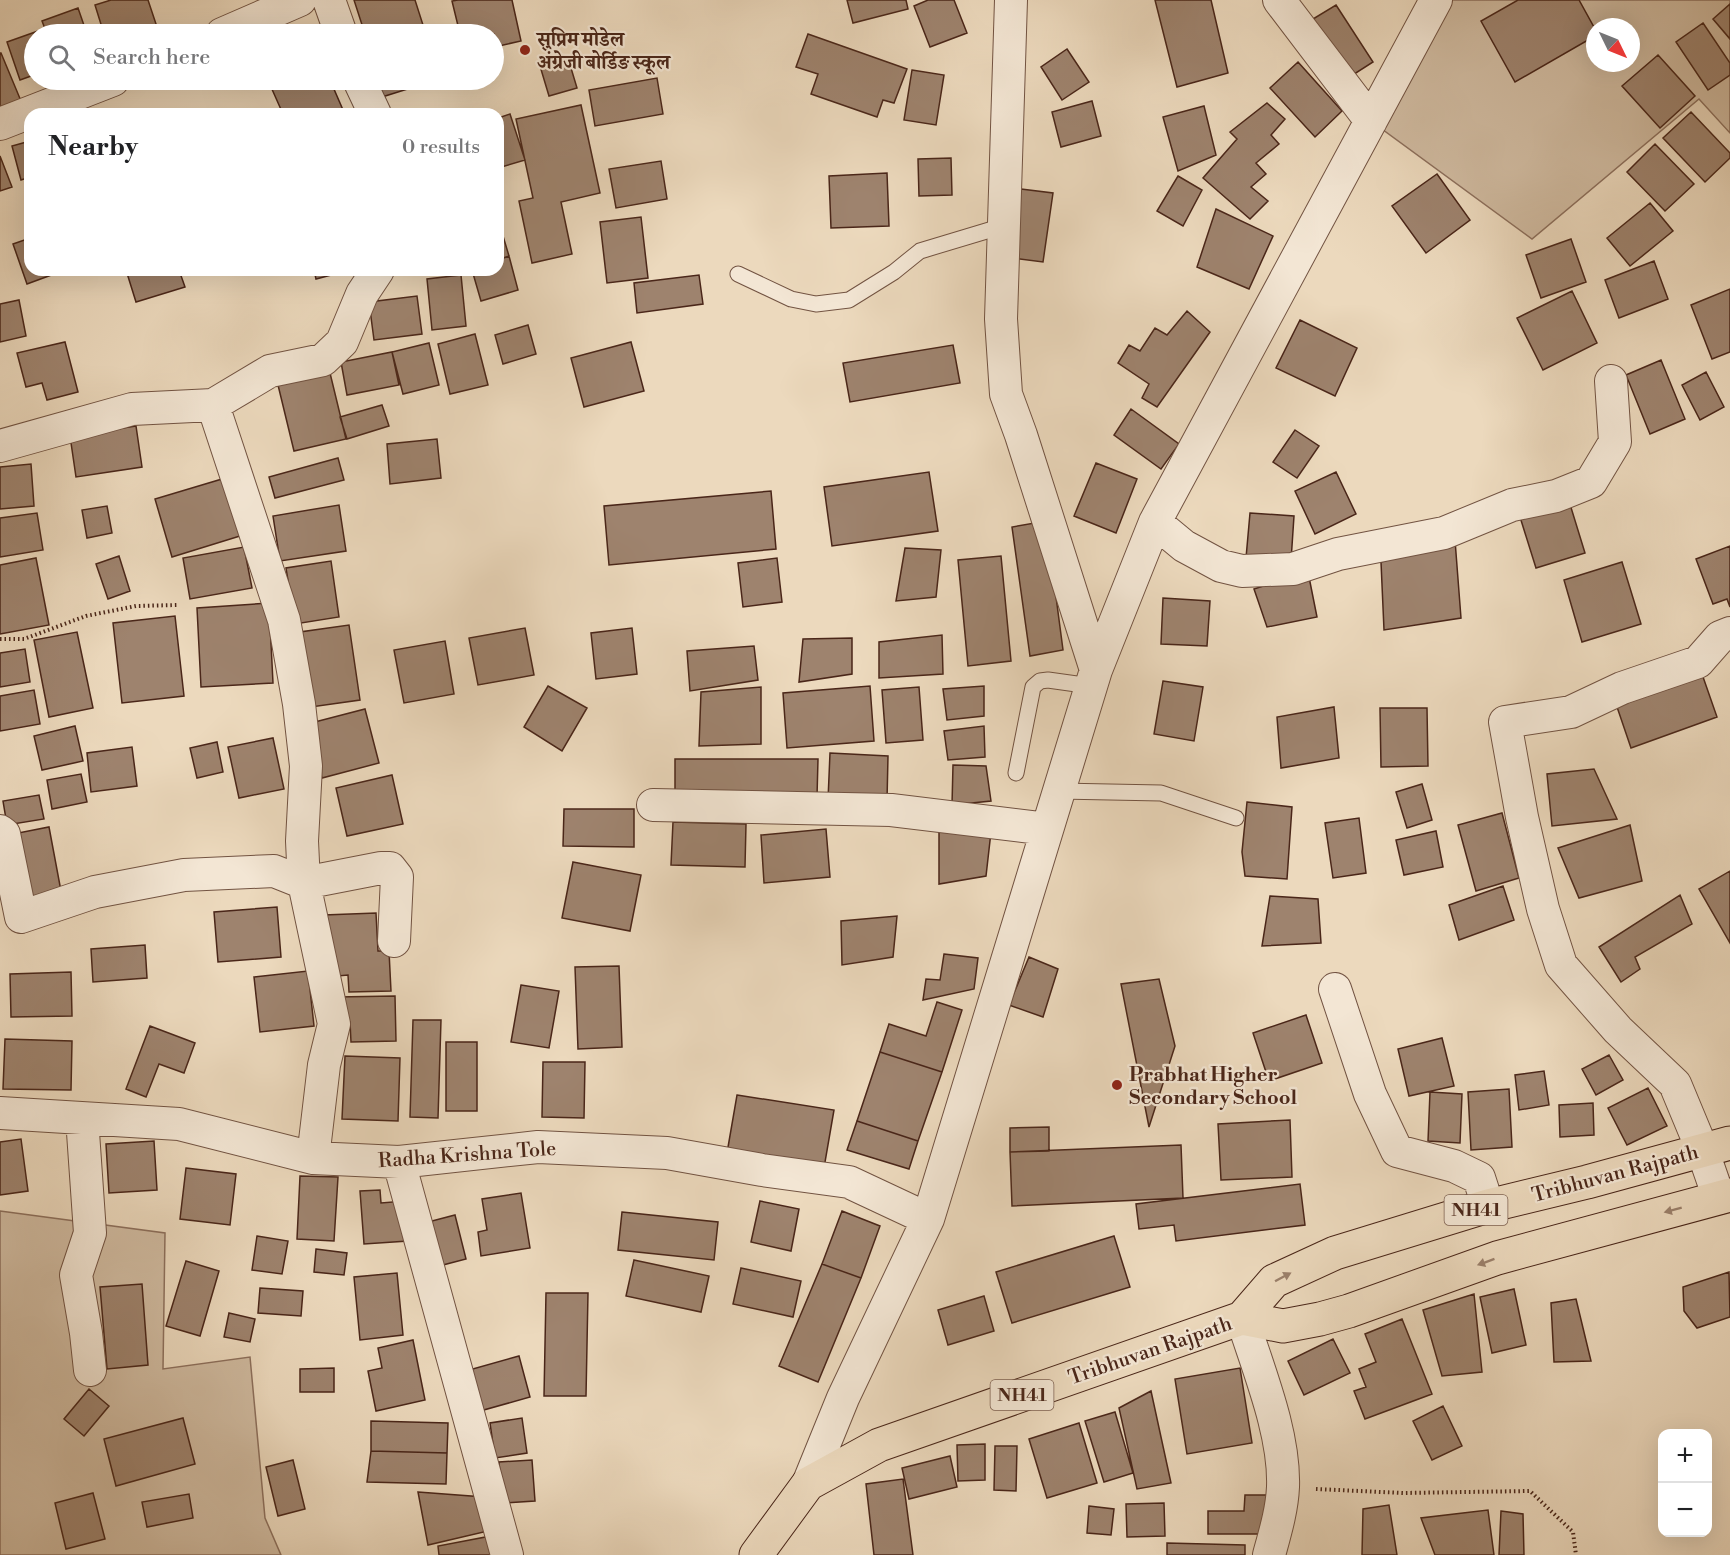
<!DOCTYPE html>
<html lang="en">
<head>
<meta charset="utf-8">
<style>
	body { margin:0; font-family:"Libre Bodoni","Noto Serif Devanagari",serif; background:#f2f2f2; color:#202124 }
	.controls { position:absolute; right:18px; bottom:18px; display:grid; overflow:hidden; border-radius:12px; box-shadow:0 6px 24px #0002 }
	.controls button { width:54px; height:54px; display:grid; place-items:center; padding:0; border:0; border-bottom:2px solid #e0e0e0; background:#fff; color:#202124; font:30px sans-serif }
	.compass { position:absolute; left:1586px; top:18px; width:54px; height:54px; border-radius:50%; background:#fff; box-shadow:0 6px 24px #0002; rotate:133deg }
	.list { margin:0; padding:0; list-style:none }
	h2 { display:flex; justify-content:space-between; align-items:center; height:78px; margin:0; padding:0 24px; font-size:26px }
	h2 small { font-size:20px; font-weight:400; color:#757577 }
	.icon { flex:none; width:33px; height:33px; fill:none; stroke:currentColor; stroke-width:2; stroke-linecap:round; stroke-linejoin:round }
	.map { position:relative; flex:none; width:1730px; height:1555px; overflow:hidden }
	.search { position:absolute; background:#fff; box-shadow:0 6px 24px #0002; left:24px; top:24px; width:480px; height:66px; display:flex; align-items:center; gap:15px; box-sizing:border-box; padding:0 21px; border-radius:33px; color:#757577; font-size:22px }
	.panel { position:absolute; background:#fff; box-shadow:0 6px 24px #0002; left:24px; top:108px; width:480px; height:168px; border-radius:18px }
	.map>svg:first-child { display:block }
	.green { fill:#d0bba1; stroke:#8d705d; stroke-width:1.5; fill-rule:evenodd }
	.building { fill:#9e836e; stroke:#4a2619; stroke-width:1.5 }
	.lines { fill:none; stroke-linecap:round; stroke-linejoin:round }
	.service-casing { stroke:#725342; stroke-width:17 }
	.minor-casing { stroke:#725342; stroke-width:34 }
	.trunk-casing { stroke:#4a2619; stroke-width:35 }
	.path { stroke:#4a2619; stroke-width:4; stroke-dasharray:1.5 3; stroke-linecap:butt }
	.service { stroke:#f3e6d4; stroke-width:15 }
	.minor { stroke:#f3e6d4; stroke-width:32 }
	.trunk { stroke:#ecd9bd; stroke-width:33 }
	.oneway { fill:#9b806b }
	.poi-dot { fill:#8f2418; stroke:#f3e6d4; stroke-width:2 }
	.labels { text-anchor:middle; stroke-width:4.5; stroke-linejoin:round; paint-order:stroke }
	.shield { fill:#f3e6d4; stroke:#7d6051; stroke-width:1.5 }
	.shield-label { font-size:18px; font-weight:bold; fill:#4a2619 }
	.poi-label { font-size:20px; font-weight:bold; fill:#4a2619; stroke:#f3e6d4; text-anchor:start }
	.street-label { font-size:20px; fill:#4a2619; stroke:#f3e6d4 }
</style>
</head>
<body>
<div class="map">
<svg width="1730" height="1555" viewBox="0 0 1730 1555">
	<rect width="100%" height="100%" fill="#ecd9bd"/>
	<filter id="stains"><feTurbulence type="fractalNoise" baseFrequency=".00333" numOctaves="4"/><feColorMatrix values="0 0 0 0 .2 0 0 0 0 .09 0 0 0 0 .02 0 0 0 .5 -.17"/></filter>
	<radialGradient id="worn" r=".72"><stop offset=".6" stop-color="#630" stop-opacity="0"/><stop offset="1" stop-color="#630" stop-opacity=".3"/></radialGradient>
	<!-- green -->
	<path class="green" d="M1440,0H1730V133L1699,99L1532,239L1371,121ZM1595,27H1631V63H1595Z
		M0,1211L165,1233L163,1369L250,1357L265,1518L281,1555H0Z"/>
	<!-- building -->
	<path class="building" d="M111,0H148L158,30L145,34H104L95,5Z
		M354,0H415L423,25L396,34H365Z
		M458,0H512L521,41L494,47V34H460L452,1Z
		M847,0H906L908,9L853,23Z
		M928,0H954L967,33L930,47L914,6Z
		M1155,0H1211L1228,73L1177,87Z
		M1518,0H1579L1595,29V36L1515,82L1481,21Z
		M1730,4V39L1713,19Z
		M1336,5L1373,62L1345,80L1308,22Z
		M78,8L87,34H47L42,21Z
		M1703,23L1730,63V75L1708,90L1676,42Z
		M38,31L39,34H34V75L20,80L7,42Z
		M808,34L907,69L894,103L883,100L877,117L811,94L818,74L796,67Z
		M1067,49L1089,82L1062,100L1041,67Z
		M1,53L21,101L0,110V53Z
		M1658,55L1695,96L1660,128L1622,86Z
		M568,58L577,88L549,96L540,66Z
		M1298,62L1342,111L1315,137L1270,88Z
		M912,70L944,75L936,125L904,120Z
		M657,78L663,114L595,126L589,90Z
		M289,80H330L343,110L335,114H283L271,87Z
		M377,80H430V82L382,97Z
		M1092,101L1101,136L1061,147L1052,112Z
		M1267,103L1285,119L1271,135L1279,144L1256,163L1266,174L1251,187L1268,201L1250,219L1203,178L1237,139L1230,132Z
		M581,105L600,193L561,202L572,254L532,263L519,201L533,198L516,119Z
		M1204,106L1216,155L1178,171L1163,117Z
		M1691,112L1730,153V158L1705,182L1663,138Z
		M510,114L525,160L498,168V118Z
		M30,141V177L21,180L12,146Z
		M1655,144L1694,184L1665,211L1627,172Z
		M0,156L12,187L0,191Z
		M951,158L952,195L919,196L918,159Z
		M661,161L667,199L616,208L609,169Z
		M887,173L889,226L831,228L829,176Z
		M1437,174L1470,220L1426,253L1392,206Z
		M1178,176L1202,190L1183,226L1157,211Z
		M1021,189L1053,193L1043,262L1012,258Z
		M1650,203L1673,231L1630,266L1607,238Z
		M1216,209L1273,236L1249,289L1197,267Z
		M641,217L648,278L607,283L600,222Z
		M503,236L509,256L498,260V237Z
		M30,238V270H65L27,284L13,244Z
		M1571,239L1586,282L1541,298L1526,255Z
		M509,256L518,290L481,301L472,270H498V260Z
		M1654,261L1668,299L1619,318L1605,280Z
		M126,270H179L185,287L136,302Z
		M314,270H350L316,279Z
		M461,275L466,326L432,330L427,279Z
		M699,275L703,304L637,313L634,283Z
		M1730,289V352L1712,359L1691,305Z
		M1572,291L1597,343L1543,370L1517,318Z
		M417,296L422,334L374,340L369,302Z
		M19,300L26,336L0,342V304Z
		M1187,311L1210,332L1157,407L1142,398L1149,384L1118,363L1129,345L1140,351L1155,328L1167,335Z
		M1300,320L1357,348L1335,396L1276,368Z
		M528,325L536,354L503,364L495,335Z
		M475,334L488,385L450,394L438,344Z
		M65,342L78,392L47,400L42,383L26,387L17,353Z
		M631,342L644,391L584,407L571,358Z
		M429,343L439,385L403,394L392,352Z
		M953,345L960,383L850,402L843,363Z
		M392,352L399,385L347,395L341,362Z
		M1661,360L1685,419L1650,434L1626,375Z
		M1706,372L1724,407L1700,420L1682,385Z
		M330,373L346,439L294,451L278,385Z
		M382,405L389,426L347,439L340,417Z
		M1131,409L1179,444L1161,469L1114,435Z
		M136,426L142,467L76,477L70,436Z
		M1295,430L1319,446L1297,478L1273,462Z
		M437,439L441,478L390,484L387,444Z
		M338,458L344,480L275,498L269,477Z
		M1096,463L1137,479L1116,533L1074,516Z
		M31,464L34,506L0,509V467Z
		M929,472L938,531L832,546L824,487Z
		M1336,472L1356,514L1315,534L1295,491Z
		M222,479L240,536L172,557L155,499Z
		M771,491L776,549L609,565L604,506Z
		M1569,501L1585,553L1536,568L1520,517Z
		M339,505L346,551L280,561L273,516Z
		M107,506L112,533L87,538L82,510Z
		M37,513L43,550L0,557V518Z
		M1250,513L1294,516L1291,561L1246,558Z
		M1046,521L1063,650L1030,656L1012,527Z
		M1455,540L1461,618L1384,630L1381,562Z
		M1730,546V607L1727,599L1713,604L1696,559Z
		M244,547L252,588L190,599L183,558Z
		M905,548L941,550L936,597L896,601Z
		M119,556L130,591L108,599L96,564Z
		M1001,556L1011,661L968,666L958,560Z
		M36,558L49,625L0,634V565Z
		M777,558L782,602L743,607L738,563Z
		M331,561L339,617L295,624L286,568Z
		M1622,562L1641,624L1582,642L1564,580Z
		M1308,572L1317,617L1267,627L1254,589Z
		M1163,598L1210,601L1207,646L1161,644Z
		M269,603L273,683L201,687L197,608Z
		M175,616L184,696L122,703L113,623Z
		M349,625L360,700L311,707L300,632Z
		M525,628L534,675L478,685L469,638Z
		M632,628L637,674L596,679L591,633Z
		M77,632L93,708L49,717L34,640Z
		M942,635L943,674L879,678V642Z
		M852,638V674L799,682L803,639Z
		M445,641L454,694L404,703L394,650Z
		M754,646L758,680L690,691L687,651Z
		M25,649L30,682L0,687V653Z
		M1702,674L1717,717L1631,748L1616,704Z
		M1163,681L1203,687L1194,741L1154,734Z
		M548,686L587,708L562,751L524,727Z
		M870,686L874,741L787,748L783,693Z
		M984,686V716L947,720L943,689Z
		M761,687V744L699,746L701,692Z
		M919,687L923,740L886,743L882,690Z
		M34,690L40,724L0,731V696Z
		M1334,707L1339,758L1281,768L1277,717Z
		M1380,708H1427L1428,766L1381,767Z
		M365,709L379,763L322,778L307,724Z
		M75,726L83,761L42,770L34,736Z
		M984,726L985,757L948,760L944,731Z
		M273,738L284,789L239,798L228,747Z
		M217,742L223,772L197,778L190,748Z
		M132,747L137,786L91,792L87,753Z
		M830,753L888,756L887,801L828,800Z
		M675,759H818L817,797L675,796Z
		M953,765L986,766L991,801L952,805Z
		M1594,769L1617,819L1552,826L1547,774Z
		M81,774L87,802L52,809L47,780Z
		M392,775L403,824L347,836L336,788Z
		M1422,784L1432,820L1407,828L1396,792Z
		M39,795L44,819L7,825L3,801Z
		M1247,802L1292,807L1287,879L1245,876L1242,852Z
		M564,809H634V847L563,846Z
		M1502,813L1519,878L1476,891L1458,825Z
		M1359,818L1366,873L1333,878L1325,823Z
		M673,822L746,824L745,867L671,865Z
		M1630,825L1642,881L1579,898L1558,848Z
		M939,826L991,832L986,876L939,884Z
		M49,827L61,891L25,898L13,834Z
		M826,829L830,877L764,883L761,835Z
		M1436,831L1443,867L1404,875L1396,840Z
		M573,862L641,875L630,931L562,918Z
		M1730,871V943L1699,889Z
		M1503,886L1514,920L1459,940L1449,905Z
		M1680,895L1692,924L1635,957L1640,969L1621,982L1599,947Z
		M1270,896L1318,899L1321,943L1262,946Z
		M277,907L281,957L218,962L214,912Z
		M376,913L378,951H389L391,991L349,992L348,975L326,977L324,915Z
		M897,916L893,957L842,965L841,921Z
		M145,945L147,978L93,982L91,949Z
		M944,954L978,958L974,989L923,1000L926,979L940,980Z
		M1029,957L1058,969L1043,1017L1009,1005Z
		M619,966L622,1047L578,1049L575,967Z
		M308,971L314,1026L260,1032L254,977Z
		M71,972L72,1016L11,1017L10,974Z
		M1159,979L1175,1046L1149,1127L1121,984Z
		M521,985L559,991L549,1048L511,1042Z
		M395,996L396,1041L351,1042L350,1022L337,1023L336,997Z
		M937,1002L962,1010L942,1072L880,1052L889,1024L926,1036Z
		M1306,1015L1322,1063L1269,1081L1253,1033Z
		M413,1020H441L438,1118L410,1117Z
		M150,1026L195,1043L184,1073L159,1064L146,1097L126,1089Z
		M1442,1038L1454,1086L1409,1096L1398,1049Z
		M5,1039L72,1041L71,1090L3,1089Z
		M446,1042H477V1111H446Z
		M880,1052L942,1072L918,1141L857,1121Z
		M1609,1055L1623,1080L1596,1095L1582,1069Z
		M345,1056L400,1058L398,1121L342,1119Z
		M543,1062H585L584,1118L542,1117Z
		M1544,1071L1549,1105L1519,1110L1515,1075Z
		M1648,1088L1667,1126L1627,1145L1608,1108Z
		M1509,1089L1512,1147L1471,1150L1468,1092Z
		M1430,1092L1462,1094L1460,1143L1428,1141Z
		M737,1095L834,1110L824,1168L727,1153Z
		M1593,1103L1594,1135L1560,1137L1559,1105Z
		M1290,1120L1292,1177L1221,1180L1218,1124Z
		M857,1121L918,1141L909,1169L847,1150Z
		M1049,1127V1151L1010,1152V1128Z
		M21,1139L28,1191L0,1195V1142Z
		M154,1141L157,1190L109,1193L106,1144Z
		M1181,1145L1183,1198L1012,1206L1010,1152Z
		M186,1168L236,1174L230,1225L180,1219Z
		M300,1176L338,1177L334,1241L297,1239Z
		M1300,1184L1305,1225L1176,1241L1174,1225L1139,1229L1136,1204Z
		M380,1190L381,1203L405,1201L408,1241L364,1244L360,1191Z
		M521,1193L530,1248L481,1256L478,1232L487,1230L482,1199Z
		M760,1201L799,1209L791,1251L751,1242Z
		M842,1211L880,1226L861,1278L822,1264Z
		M622,1212L718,1222L714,1260L618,1250Z
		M455,1215L466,1259L439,1266L428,1222Z
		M257,1236L288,1241L282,1274L252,1270Z
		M1114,1236L1130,1287L1012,1323L996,1272Z
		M316,1249L347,1253L344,1275L314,1272Z
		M634,1260L709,1276L701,1312L626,1296Z
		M186,1261L219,1271L200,1336L166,1326Z
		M822,1264L861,1278L818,1382L779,1366Z
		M741,1268L801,1281L793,1317L733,1304Z
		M1729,1272L1730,1317L1697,1328L1684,1311L1683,1287Z
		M397,1273L403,1335L360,1340L354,1277Z
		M142,1284L148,1365L107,1369L100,1287Z
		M260,1288L303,1291L301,1316L258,1313Z
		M1514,1289L1526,1345L1492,1353L1480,1297Z
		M546,1293H588L586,1396H544Z
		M1474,1294L1482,1372L1442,1376L1423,1310Z
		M984,1296L994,1331L948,1345L938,1310Z
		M1576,1299L1591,1361L1554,1362L1551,1303Z
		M229,1313L255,1319L250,1342L224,1337Z
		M1402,1319L1432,1394L1365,1419L1354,1391L1366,1387L1359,1369L1376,1362L1365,1334Z
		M1333,1339L1350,1373L1304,1395L1288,1361Z
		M413,1340L425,1400L376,1411L368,1371L382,1368L378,1348Z
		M519,1356L530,1397L473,1413L462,1372Z
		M334,1368V1392H300V1369Z
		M1240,1368L1252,1443L1187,1454L1175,1379Z
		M89,1389L109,1406L84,1436L64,1419Z
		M1151,1391L1171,1483L1137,1489L1119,1408Z
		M1443,1406L1462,1446L1432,1460L1413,1421Z
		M1115,1412L1133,1473L1104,1482L1085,1421Z
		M183,1418L195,1464L116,1486L104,1439Z
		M522,1418L527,1453L495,1458L490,1423Z
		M371,1421L448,1423L447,1453L371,1451Z
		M1079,1423L1097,1483L1047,1498L1029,1439Z
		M985,1444V1480L958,1481L957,1445Z
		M995,1446H1017L1016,1491L994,1490Z
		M371,1451L447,1453L446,1484L367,1482Z
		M950,1456L957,1487L909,1499L902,1468Z
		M293,1460L305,1509L278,1516L266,1467Z
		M532,1460L535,1501L502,1503L499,1462Z
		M903,1479L913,1555H874L866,1484Z
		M418,1492L484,1497L488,1531L428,1545Z
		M93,1493L105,1539L66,1549L55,1503Z
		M189,1494L193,1518L147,1527L142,1502Z
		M1245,1495H1267L1266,1534H1208V1511H1244Z
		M1164,1503L1165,1536L1127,1537L1126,1504Z
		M1389,1505L1397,1555H1362L1363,1509Z
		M1089,1506L1114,1509L1111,1535L1087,1533Z
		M1488,1510L1494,1555H1435L1421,1518Z
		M1501,1511L1523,1514L1524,1555H1499Z
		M491,1536L494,1555H439L438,1546Z
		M1167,1543L1245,1545V1555H1167Z"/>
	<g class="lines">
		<defs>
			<path id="service" d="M738,274L791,299L816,304L849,300L894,272L920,251L1003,226
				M1016,773L1033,687L1040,681L1048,680L1091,686
				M1059,791L1161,793L1236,818"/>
			<path id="minor" d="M329,0L341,34
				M1011,0L1001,319L1006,394L1021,435L1096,670
				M1279,0L1371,121
				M222,34L300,0
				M359,80L375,114
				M0,124L113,80
				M213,405L284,620L299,704L306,766L302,841L304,883L381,868H390L397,877L394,941
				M0,446L132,409L213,405L270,371L323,360L342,342L362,294L378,270
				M1155,522L1184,546L1221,566L1242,571L1293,569L1338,554L1444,533L1512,505L1556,496L1591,482L1615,442L1611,381
				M653,805L891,810L1047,829
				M0,831L4,834L21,917L95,892L184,875L274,871L304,883L334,1024L324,1065L313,1158
				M1335,989L1370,1094L1397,1151L1454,1166L1479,1178L1488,1206
				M0,1113L179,1124L313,1158L399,1162L538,1147L667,1153L762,1170L849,1182L928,1219
				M82,1118L90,1233L76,1275L86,1333L90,1370
				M399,1162L507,1555
				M1719,1198L1702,1149L1675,1084L1618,1030L1561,965L1543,909L1522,817L1505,722L1571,712L1622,688L1698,662L1720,637L1730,633
				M1242,1318C1258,1369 1285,1433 1283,1487C1282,1510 1275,1533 1269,1555
				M808,1484L843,1398L928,1219L1096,670L1155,522L1436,0"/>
			<path id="trunk" d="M1242,1318L1283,1326L1320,1319L1349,1311L1497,1258L1730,1195
				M756,1555L808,1484L879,1445L1242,1318L1274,1281L1335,1253L1488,1206L1587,1182L1730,1143"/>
		</defs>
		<!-- service casing -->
		<use href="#service" class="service-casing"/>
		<!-- minor casing -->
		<use href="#minor" class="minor-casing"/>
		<!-- trunk casing -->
		<use href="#trunk" class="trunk-casing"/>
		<!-- path -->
		<path class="path" d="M0,639H24L86,616L136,606L177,605
			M1316,1489L1403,1493L1530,1491L1573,1532L1576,1555"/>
		<!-- service -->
		<use href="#service" class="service"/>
		<!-- minor -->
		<use href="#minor" class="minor"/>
		<!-- trunk -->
		<use href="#trunk" class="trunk"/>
	</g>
	<!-- one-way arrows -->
	<defs><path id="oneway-solid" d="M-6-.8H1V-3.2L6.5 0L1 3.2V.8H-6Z" transform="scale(1.5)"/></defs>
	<g class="oneway">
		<use href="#oneway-solid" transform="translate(1673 1210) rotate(165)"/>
		<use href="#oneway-solid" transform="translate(1486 1262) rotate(160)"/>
		<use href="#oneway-solid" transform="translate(1283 1277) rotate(-28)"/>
	</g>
	<!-- markers -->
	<g class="poi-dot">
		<circle cx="525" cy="50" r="6"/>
		<circle cx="1117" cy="1085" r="6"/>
	</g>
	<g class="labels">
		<!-- shield labels -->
		<g class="shield">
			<rect x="1444.5" y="1195" width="63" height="30" rx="4.5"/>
			<rect x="990.5" y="1380" width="63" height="30" rx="4.5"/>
		</g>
		<g class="shield-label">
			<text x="1476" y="1216">NH41</text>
			<text x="1022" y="1401">NH41</text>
		</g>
		<!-- poi labels -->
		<g class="poi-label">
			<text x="537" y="46">सुप्रिम मोडेल<tspan x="537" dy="23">अंग्रेजी बोर्डिङ स्कूल</tspan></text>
			<text x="1129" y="1081">Prabhat Higher<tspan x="1129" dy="23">Secondary School</tspan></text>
		</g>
		<!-- street labels -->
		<g class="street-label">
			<text transform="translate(467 1154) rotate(-4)" y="7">Radha Krishna Tole</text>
			<text transform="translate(1615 1173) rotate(-15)" y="7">Tribhuvan Rajpath</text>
			<text transform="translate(1150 1350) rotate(-19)" y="7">Tribhuvan Rajpath</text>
		</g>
	</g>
	<rect width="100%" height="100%" filter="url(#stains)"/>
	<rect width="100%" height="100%" fill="url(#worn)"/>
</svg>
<div class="controls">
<button>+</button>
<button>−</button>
</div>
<svg class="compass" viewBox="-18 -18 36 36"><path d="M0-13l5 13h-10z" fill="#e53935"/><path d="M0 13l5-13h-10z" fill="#757577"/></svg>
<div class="search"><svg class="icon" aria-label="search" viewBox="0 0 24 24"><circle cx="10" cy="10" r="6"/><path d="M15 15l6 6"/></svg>Search here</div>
<section class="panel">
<h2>Nearby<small>0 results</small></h2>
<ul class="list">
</ul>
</section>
</div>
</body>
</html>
